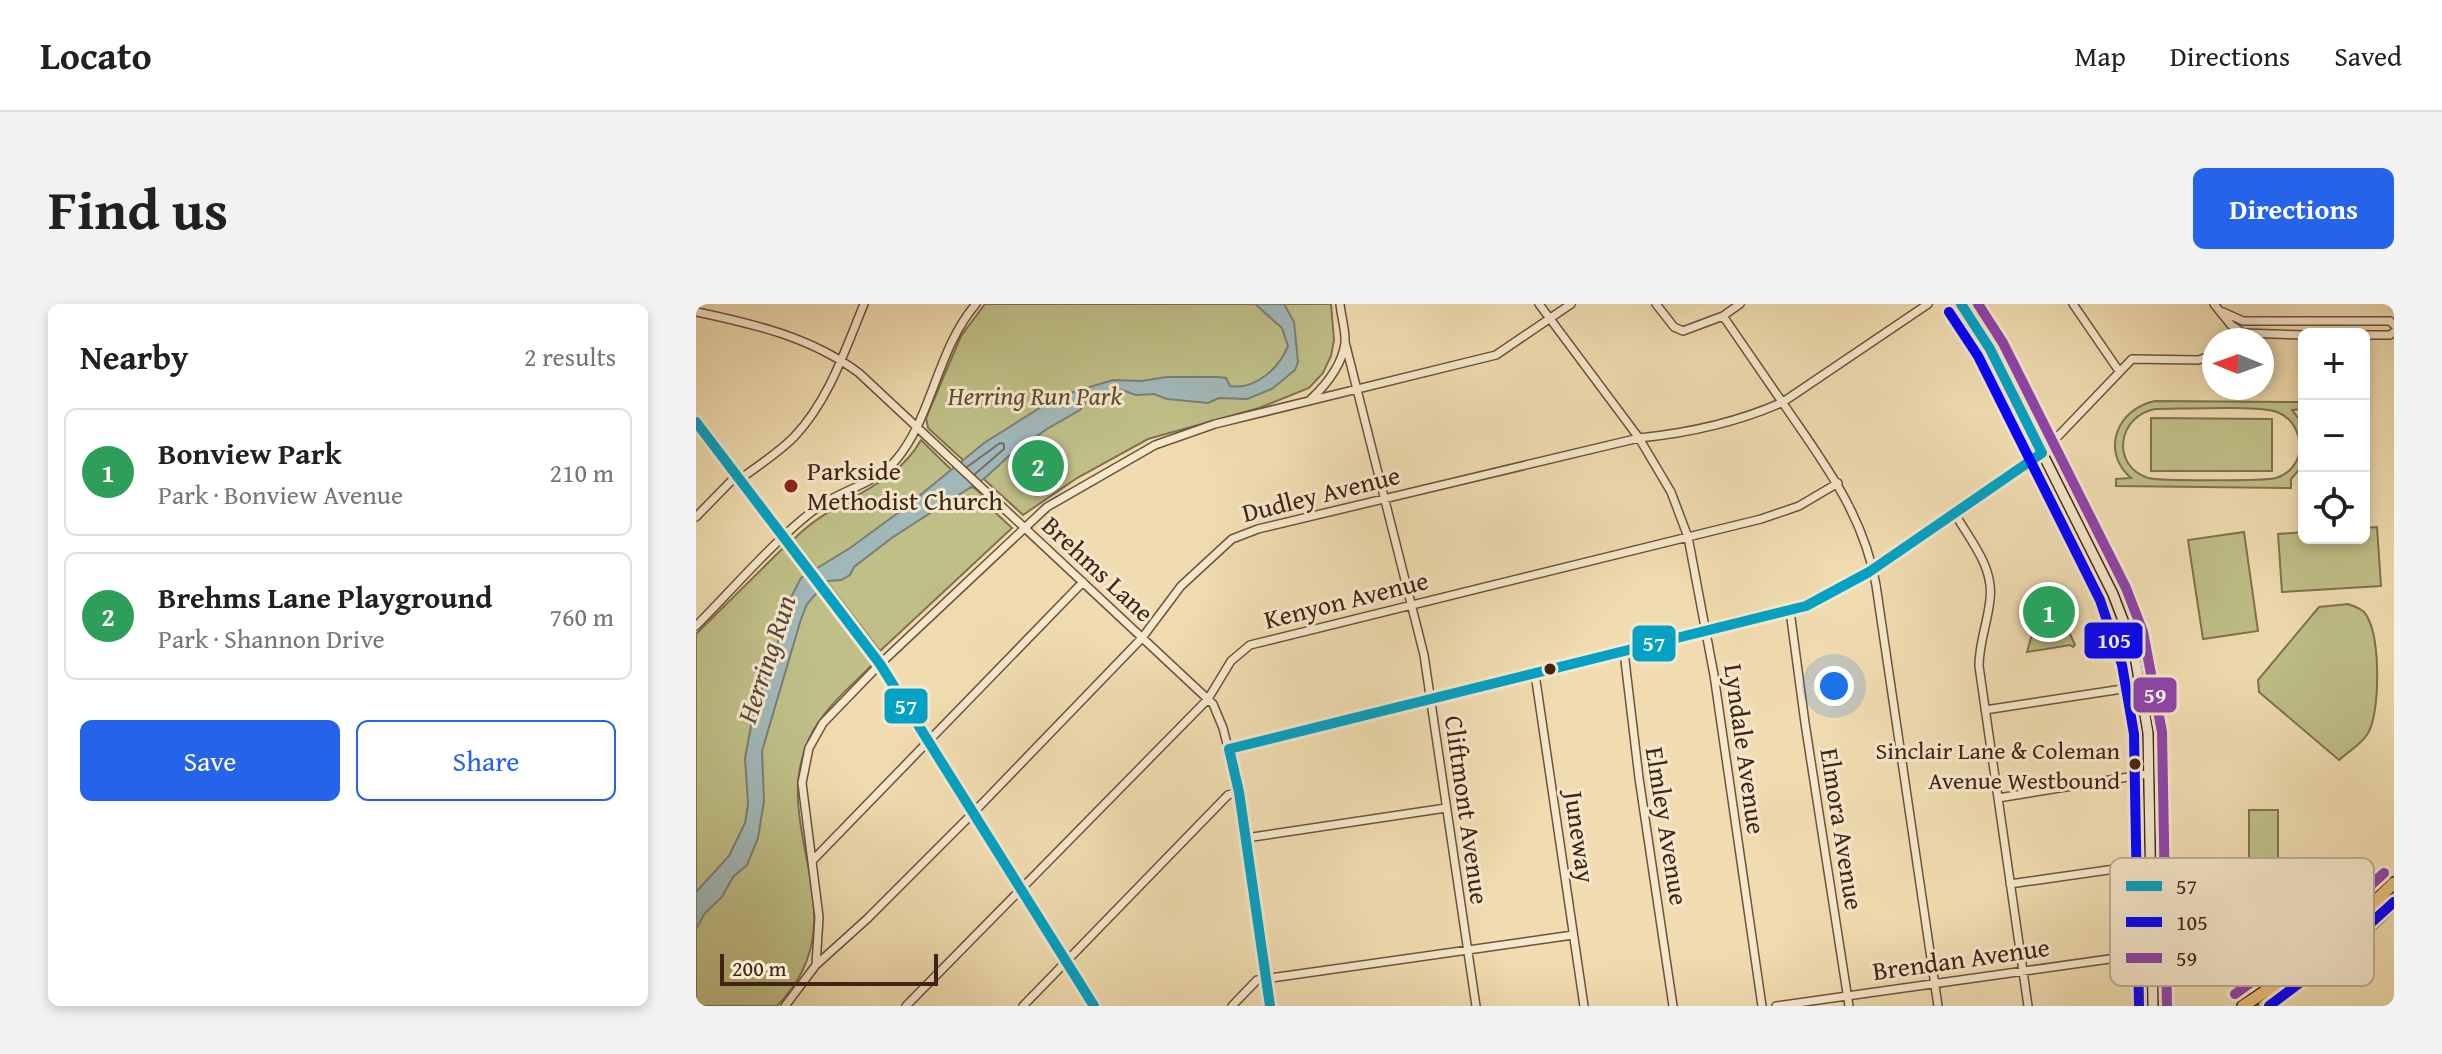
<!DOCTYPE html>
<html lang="en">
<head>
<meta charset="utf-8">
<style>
	body { margin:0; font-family:"Gentium Book Plus",serif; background:#f2f2f2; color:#202124 }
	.controls { position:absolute; right:24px; top:24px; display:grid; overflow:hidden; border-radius:12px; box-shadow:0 4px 12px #0003 }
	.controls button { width:72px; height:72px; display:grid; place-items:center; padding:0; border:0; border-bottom:2px solid #e0e0e0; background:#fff; color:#202124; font:40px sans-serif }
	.compass { position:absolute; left:1506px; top:24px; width:72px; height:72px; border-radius:50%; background:#fff; box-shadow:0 4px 12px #0003; rotate:271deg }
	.scale { position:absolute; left:24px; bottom:20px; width:218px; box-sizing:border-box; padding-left:8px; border:4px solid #422415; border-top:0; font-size:22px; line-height:28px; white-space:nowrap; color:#422415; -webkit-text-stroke:6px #f5e8cc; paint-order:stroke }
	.you { position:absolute; left:1138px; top:382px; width:28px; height:28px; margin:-20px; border:6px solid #fff; border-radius:50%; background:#1a73e8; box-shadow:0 0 0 12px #1a73e833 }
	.badge { display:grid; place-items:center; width:52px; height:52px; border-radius:50%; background:#2563eb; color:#fff; font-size:26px; font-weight:700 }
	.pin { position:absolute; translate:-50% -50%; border:4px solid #fff; box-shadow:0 2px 8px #0006 }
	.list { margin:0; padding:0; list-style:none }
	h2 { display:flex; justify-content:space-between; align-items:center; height:104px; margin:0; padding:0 32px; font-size:34px }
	h2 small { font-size:26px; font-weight:400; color:#757577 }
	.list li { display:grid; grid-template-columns:52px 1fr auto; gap:24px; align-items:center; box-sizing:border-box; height:128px; margin:0 16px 16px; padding:0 16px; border:2px solid #e0e0e0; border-radius:12px }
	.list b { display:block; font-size:30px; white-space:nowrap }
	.list p { margin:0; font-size:26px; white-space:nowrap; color:#757577 }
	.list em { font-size:26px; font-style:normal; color:#757577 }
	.actions { display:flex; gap:16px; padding:24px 32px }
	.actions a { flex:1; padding:18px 0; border:2px solid #2563eb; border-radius:12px; text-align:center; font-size:28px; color:#2563eb }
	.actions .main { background:#2563eb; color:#fff }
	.icon { flex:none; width:44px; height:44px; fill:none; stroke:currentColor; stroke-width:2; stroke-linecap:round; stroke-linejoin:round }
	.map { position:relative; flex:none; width:1698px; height:702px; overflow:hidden; border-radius:12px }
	header { display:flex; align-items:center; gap:48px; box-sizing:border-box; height:112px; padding:0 40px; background:#fff; border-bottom:2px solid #e0e0e0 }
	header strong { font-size:38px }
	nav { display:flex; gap:44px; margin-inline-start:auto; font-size:28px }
	.intro { display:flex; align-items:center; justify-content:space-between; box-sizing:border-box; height:192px; padding:0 48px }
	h1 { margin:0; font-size:56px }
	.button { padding:20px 36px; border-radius:12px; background:#2563eb; color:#fff; font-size:28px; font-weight:700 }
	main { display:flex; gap:48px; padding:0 48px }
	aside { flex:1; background:#fff; border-radius:12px; box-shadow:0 4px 12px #0003 }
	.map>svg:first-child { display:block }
	.green { fill:#bfbf87; stroke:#80724e; stroke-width:2; fill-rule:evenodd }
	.water { fill:#a1b8b8; stroke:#7b7d77; stroke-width:2 }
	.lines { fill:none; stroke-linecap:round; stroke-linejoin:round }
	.shore { stroke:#726e66; stroke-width:2 }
	.street-casing { stroke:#6e523c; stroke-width:10 }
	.secondary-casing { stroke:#422415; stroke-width:12 }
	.primary-casing { stroke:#422415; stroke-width:14 }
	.street { stroke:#f5e8cc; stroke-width:7 }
	.secondary { stroke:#f5e8cc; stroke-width:9 }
	.primary { stroke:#e8be78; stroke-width:11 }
	.bus-1-casing { stroke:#f5e8cc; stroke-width:16 }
	.bus-2-casing { stroke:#f5e8cc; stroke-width:16 }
	.bus-3-casing { stroke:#f5e8cc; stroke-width:16 }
	.bus-1 { stroke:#03a2c5; stroke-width:10 }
	.bus-2 { stroke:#00f; stroke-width:10 }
	.bus-3 { stroke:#8e44ad; stroke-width:10 }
	.poi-dot { fill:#8f2418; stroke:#f5e8cc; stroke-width:3 }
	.bus-dot { fill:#422415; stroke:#f5e8cc; stroke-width:3 }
	.labels { text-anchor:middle; stroke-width:6; stroke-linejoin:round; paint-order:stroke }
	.bus-label { font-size:24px; fill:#422415; stroke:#f5e8cc; text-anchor:end }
	.park-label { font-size:26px; font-style:italic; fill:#614b32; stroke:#f5e8cc }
	.poi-label { font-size:26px; fill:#422415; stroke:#f5e8cc; text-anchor:start }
	.street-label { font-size:26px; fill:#422415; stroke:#f5e8cc }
	.water-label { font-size:28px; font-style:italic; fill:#5a493e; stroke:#f5e8cc }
	.key { fill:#f5e8cc; stroke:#bfad95; stroke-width:2 }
	.key-label { font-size:22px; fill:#422415 }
	.line-badge { stroke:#f5e8cc; stroke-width:3 }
	.badge-label { font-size:22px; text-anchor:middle; font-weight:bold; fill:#fff }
</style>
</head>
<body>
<header>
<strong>Locato</strong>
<nav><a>Map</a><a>Directions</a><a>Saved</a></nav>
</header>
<div class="intro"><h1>Find us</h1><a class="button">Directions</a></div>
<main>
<aside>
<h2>Nearby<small>2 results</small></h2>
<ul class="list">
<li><span class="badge" style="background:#2e9e5b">1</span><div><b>Bonview Park</b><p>Park · Bonview Avenue</p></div><em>210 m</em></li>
<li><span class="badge" style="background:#2e9e5b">2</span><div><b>Brehms Lane Playground</b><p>Park · Shannon Drive</p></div><em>760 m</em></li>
</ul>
<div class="actions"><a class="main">Save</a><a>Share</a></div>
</aside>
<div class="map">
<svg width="1698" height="702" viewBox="0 0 1698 702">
	<rect width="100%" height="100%" fill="#f0dcb0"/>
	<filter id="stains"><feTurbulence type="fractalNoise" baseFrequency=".0025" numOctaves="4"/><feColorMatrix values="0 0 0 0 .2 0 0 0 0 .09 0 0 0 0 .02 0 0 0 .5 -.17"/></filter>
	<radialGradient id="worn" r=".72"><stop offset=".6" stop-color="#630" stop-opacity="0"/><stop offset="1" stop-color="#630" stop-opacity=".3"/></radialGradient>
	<!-- green -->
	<path class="green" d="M289,0H635L638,36L635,52L627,69L613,84L563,104L452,135L381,174L327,211L232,124L230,114L265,32Z
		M1459,97L1607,98L1606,105L1596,106L1608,121V160L1595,175V184L1420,182V175L1435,174C1404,147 1421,105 1459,97ZM1459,105C1484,105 1564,101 1581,108C1599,115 1608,136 1602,154C1598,163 1590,171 1580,174C1570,177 1462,177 1452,174C1414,161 1422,112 1459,105Z
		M1455,114L1576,115V167H1455Z
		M225,136L274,184L277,183L290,194L287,197L316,224L184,347L98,235C139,193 197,186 225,136Z
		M1681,223L1685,282L1586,288L1582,230L1608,228V234H1668V224Z
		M1548,228L1562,327L1507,335L1492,236Z
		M86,245L90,246L176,361C154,383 126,406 113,435C71,526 167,614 81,702H0V330Z
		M1355,287L1379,341L1377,343L1374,341L1331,348L1348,289Z
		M1652,300C1658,302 1664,304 1668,308C1685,328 1684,402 1674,425C1669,438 1653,447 1643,456L1563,388L1562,376L1623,303Z
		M1553,506H1582V569H1553Z"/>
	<!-- water -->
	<path class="water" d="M559,0H588L598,18L602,58L599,66L576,85L551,95L523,94L512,99L471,95L458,90L440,91L426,86L395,92L384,106L351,125L315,150L289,174L197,233L158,263L154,271L145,276L131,277L111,300L105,315L66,447L68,497L62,534L51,561L37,573L26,593L9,609L0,625V588L33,552L49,519L52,500L49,454L58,406L78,351L94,295L105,274L154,244L206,206L288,139L361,93L417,76L445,77L471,73H522L530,74L534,82C560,86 583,64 592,42L586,24Z"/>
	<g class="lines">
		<!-- shore -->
		<path class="shore" d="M271,163L304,139L308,140V145L279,170"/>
		<defs>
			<path id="street" d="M843,0L943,134L975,188L992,233L1018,371L1066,702
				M960,0L978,23L987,27L1027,12L1044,0
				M1377,0L1423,67
				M1518,0L1535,21L1547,29L1608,31
				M1,8C58,20 115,33 163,69L517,400L527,424L543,488L574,702
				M1527,8L1547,17H1694L1698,21
				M1027,12C1049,44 1071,76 1093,108C1131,163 1168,213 1180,281L1242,702
				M1668,31H1694L1698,28
				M1534,36L1540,26
				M649,38L728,351L780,702
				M615,95C631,80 646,61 649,39C650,27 645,12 644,0
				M44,175C62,162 82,149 98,133C133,96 149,46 168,0
				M1259,210C1274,236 1298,263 1294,295C1292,318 1283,338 1283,362L1332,702
				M0,213L41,171
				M1094,307L1109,419L1153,702
				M0,322C37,285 80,234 122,203C146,186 181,179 200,156C236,114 241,45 280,0
				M928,348L943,474L977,702
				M839,370L888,702
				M1289,406L1446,382
				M533,445L1110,302L1173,268L1346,149L1436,55L1502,56L1518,51
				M1302,494L1451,470
				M550,534L750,504
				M117,556L387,278
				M1314,580L1454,560
				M120,661L171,615L278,508L446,334L485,282L536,235L562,225L943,134C993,129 1040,119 1087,98L1232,0
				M89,702L120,661L123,613L106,479L113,444L127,419L184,360L351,203L459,141L519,120L800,51L875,0
				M210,702L512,395L535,357L554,341L1065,215L1103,202L1142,179
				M327,702L532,491L543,488
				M536,702L561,676L877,631
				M1080,702L1456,649"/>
			<path id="secondary" d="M1265,0L1294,45L1417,290L1433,332L1440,358L1452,429L1457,702
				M0,118L184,360L398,702"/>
			<path id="primary" d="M1547,702C1601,668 1652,624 1698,579
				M1568,702L1676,620L1698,599"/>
		</defs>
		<!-- street casing -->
		<use href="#street" class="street-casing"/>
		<!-- secondary casing -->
		<use href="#secondary" class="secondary-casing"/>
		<!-- primary casing -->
		<use href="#primary" class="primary-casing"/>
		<!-- street -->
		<use href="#street" class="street"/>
		<!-- secondary -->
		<use href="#secondary" class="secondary"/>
		<!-- primary -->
		<use href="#primary" class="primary"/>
		<defs>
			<path id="bus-1" d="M1265,0L1294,45L1346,149
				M0,118L184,360L398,702
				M533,445L1110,302L1173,268L1346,149
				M533,445L543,488L574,702"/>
			<path id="bus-2" d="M1253,8L1282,52L1404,296L1426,361L1438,430L1443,702
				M1573,702L1634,656L1698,598"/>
			<path id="bus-3" d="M1282,0L1307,39L1430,284L1447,328L1466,428L1471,702
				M1539,690L1617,634L1688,569"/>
		</defs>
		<!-- bus-1 casing -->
		<use href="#bus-1" class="bus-1-casing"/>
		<!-- bus-2 casing -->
		<use href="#bus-2" class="bus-2-casing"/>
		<!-- bus-3 casing -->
		<use href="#bus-3" class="bus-3-casing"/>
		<!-- bus-1 -->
		<use href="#bus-1" class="bus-1"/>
		<!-- bus-2 -->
		<use href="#bus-2" class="bus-2"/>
		<!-- bus-3 -->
		<use href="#bus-3" class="bus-3"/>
	</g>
	<!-- markers -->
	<circle class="poi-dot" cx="95" cy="182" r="8"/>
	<g class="bus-dot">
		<circle cx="854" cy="365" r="7"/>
		<circle cx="1439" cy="460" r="7"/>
	</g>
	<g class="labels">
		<!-- bus labels -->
		<g class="bus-label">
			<text x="1424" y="455">Sinclair Lane &amp; Coleman<tspan x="1424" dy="30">Avenue Westbound</tspan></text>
		</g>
		<!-- park labels -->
		<g class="park-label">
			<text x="339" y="101">Herring Run Park</text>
		</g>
		<!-- poi labels -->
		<g class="poi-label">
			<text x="111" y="176">Parkside<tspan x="111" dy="30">Methodist Church</tspan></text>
		</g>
		<!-- street labels -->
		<g class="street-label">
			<text transform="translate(625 190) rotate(-14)" y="9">Dudley Avenue</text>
			<text transform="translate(402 265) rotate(43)" y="9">Brehms Lane</text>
			<text transform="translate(650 296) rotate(-14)" y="9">Kenyon Avenue</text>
			<text transform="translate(1049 445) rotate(82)" y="9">Lyndale Avenue</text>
			<text transform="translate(771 506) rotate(82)" y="9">Cliftmont Avenue</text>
			<text transform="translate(971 522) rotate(81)" y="9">Elmley Avenue</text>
			<text transform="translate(1146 525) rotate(81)" y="9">Elmora Avenue</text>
			<text transform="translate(884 533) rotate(82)" y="9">Juneway</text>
			<text transform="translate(1265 655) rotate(-8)" y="9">Brendan Avenue</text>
		</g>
		<!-- water labels -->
		<g class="water-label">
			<text transform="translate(70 355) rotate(-72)" y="10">Herring Run</text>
		</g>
	</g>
	<!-- legend -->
	<rect x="1414" y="554" width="264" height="128" rx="12" class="key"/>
	<rect x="1430" y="577" width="36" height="10" fill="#03a2c5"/>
	<rect x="1430" y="613" width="36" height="10" fill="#00f"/>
	<rect x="1430" y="649" width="36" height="10" fill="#8e44ad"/>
	<g class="key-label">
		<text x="1480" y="590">57</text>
		<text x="1480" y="626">105</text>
		<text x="1480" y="662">59</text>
	</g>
	<g class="line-badge">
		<rect x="1387" y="317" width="61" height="39" rx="8" fill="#00f"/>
		<rect x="935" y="320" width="46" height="39" rx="8" fill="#03a2c5"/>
		<rect x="1436" y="372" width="46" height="38" rx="8" fill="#8e44ad"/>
		<rect x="187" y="383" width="46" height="38" rx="8" fill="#03a2c5"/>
	</g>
	<g class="badge-label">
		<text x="1418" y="344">105</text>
		<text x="958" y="347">57</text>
		<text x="1459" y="399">59</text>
		<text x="210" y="410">57</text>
	</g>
	<rect width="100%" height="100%" filter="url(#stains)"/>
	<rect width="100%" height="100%" fill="url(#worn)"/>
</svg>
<div class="controls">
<button>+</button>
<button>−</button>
<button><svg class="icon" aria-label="locate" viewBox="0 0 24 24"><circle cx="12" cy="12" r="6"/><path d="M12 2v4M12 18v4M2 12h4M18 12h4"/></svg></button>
</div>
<svg class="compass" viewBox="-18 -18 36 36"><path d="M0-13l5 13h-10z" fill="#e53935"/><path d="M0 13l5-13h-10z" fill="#757577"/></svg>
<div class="scale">200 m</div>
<div class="you"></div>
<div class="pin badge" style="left:1353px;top:308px;background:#2e9e5b">1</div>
<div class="pin badge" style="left:342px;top:162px;background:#2e9e5b">2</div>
</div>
</main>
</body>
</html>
